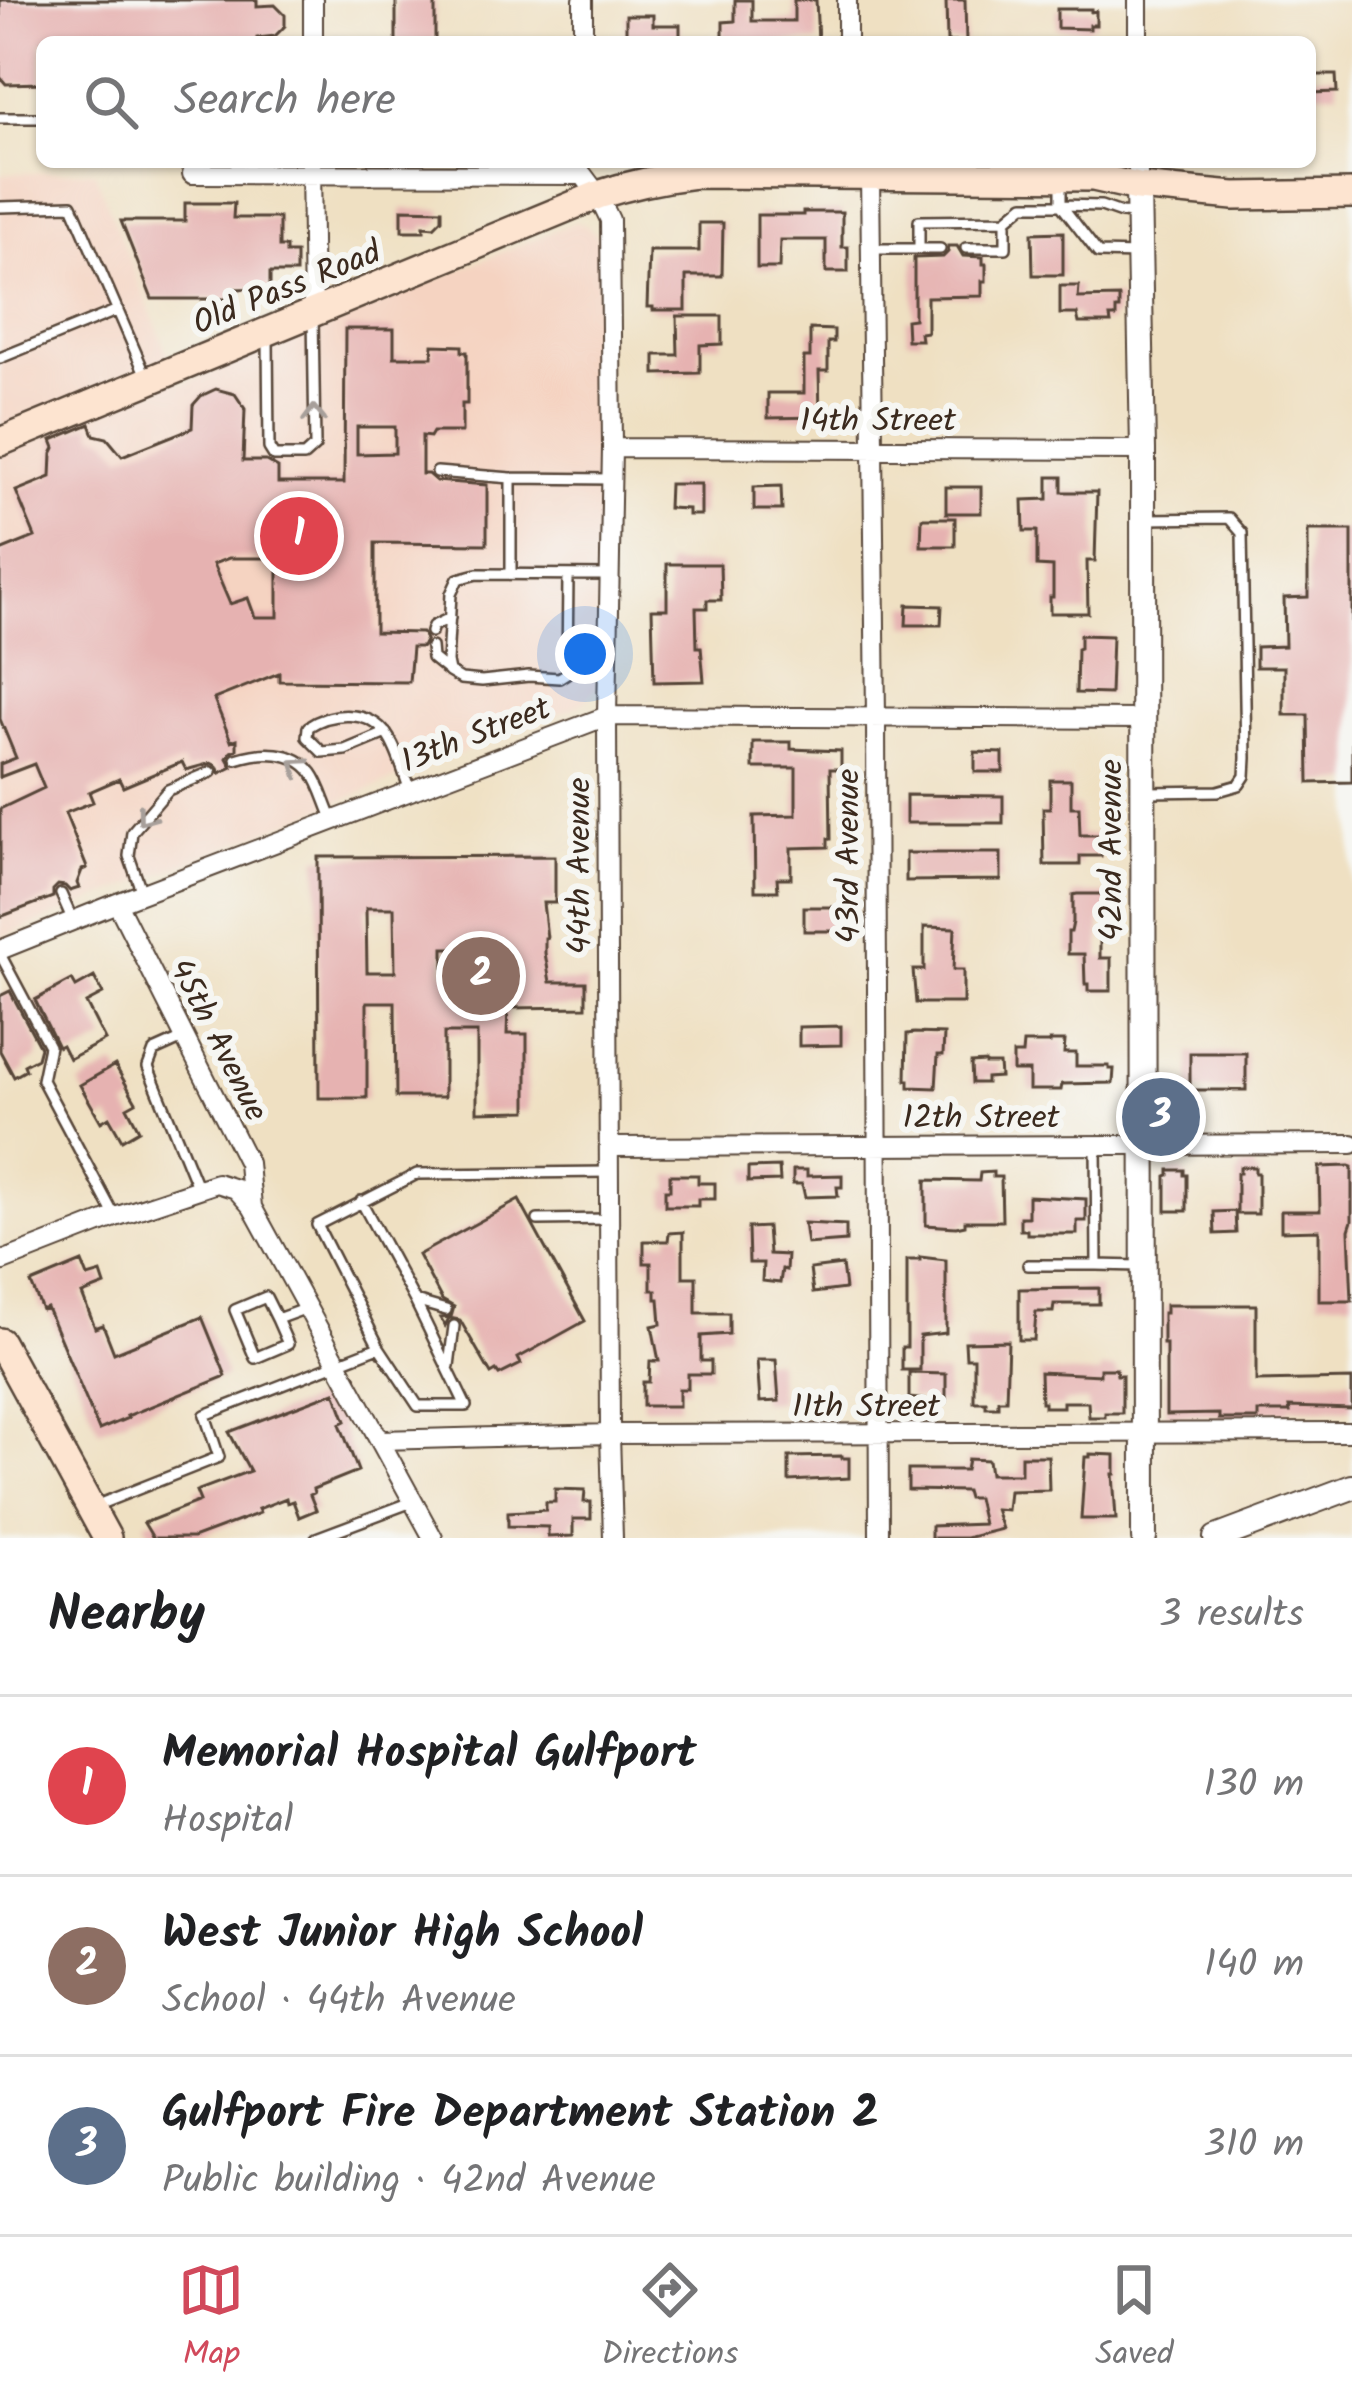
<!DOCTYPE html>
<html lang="en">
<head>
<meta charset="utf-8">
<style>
	body { margin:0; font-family:Kalam,sans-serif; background:#f2f2f2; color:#202124 }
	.you { position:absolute; left:585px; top:654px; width:42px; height:42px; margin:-30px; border:9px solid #fff; border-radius:50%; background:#1a73e8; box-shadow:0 0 0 18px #1a73e833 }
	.badge { display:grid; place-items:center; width:78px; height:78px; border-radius:50%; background:#d1495b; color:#fff; font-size:39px; font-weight:700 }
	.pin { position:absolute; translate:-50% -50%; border:6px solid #fff; box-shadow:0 3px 12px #0006 }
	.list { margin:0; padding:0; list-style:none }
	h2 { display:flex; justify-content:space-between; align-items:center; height:156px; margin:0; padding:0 48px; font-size:51px }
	h2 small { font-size:39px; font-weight:400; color:#757577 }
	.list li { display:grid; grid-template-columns:78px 1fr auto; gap:36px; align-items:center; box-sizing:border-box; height:180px; padding:0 48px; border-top:3px solid #e0e0e0 }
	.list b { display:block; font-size:45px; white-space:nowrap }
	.list p { margin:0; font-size:39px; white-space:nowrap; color:#757577 }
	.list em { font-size:39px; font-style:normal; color:#757577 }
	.icon { flex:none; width:66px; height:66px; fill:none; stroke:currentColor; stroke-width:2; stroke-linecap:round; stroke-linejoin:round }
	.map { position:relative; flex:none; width:1352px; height:1538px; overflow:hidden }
	.search { position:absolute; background:#fff; box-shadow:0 3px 9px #0004; left:36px; right:36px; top:36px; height:132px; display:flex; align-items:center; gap:30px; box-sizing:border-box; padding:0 42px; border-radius:18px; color:#757577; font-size:45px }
	.sheet { height:696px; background:#fff }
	nav { display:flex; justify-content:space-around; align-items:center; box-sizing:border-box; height:168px; border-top:3px solid #e0e0e0; background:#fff; font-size:33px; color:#757577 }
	nav a { display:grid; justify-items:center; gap:6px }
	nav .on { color:#d1495b }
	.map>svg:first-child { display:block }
	.built { fill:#f5d3c1 }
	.building { fill:#e6b2b1; fill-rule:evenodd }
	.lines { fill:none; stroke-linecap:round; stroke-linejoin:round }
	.service-casing { stroke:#564537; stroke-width:14 }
	.minor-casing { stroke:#564537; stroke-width:22 }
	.tertiary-casing { stroke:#564537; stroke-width:28 }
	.secondary-casing { stroke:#564537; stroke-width:32 }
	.service { stroke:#fff; stroke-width:9 }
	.minor { stroke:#fff; stroke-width:18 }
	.tertiary { stroke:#fff; stroke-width:24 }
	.secondary { stroke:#fde4d0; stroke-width:27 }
	.oneway { stroke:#a79f9a }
	.labels { text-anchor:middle; stroke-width:12; stroke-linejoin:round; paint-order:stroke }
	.street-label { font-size:33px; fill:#3b2a1e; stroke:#f6f6f2 }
</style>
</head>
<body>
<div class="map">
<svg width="1352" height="1538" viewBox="0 0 1352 1538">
	<rect width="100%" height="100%" fill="#f6f6f2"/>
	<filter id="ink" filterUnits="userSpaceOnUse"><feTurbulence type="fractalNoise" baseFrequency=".00833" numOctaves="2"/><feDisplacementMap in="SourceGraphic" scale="24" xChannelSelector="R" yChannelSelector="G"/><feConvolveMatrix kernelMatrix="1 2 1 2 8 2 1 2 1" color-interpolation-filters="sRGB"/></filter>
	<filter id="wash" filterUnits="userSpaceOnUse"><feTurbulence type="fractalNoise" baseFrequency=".004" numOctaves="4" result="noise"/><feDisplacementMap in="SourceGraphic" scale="48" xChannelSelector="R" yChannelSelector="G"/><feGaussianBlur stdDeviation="2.7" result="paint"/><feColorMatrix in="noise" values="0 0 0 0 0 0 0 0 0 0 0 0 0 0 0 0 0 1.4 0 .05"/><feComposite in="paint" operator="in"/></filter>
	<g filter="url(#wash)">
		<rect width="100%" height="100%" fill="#efe0c2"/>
		<!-- built -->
		<path class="built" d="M94,171L180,385L576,222L585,225L596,234L600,244L598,686L586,700L574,707L0,938V174Z"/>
		<g id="blocks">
			<!-- building -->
			<path class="building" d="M0,0H257V6L275,5L285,15V26L275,36L257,38V42H42V83L6,84L0,77Z
				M396,0H435V42H396Z
				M735,0H752V21H794V0H816L818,42H723V22L735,21Z
				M946,0H965L966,42H947Z
				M1057,9H1091V12L1096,11V25H1090V29L1057,28Z
				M626,15H653V25H680V41L626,40Z
				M1310,75H1336L1337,92L1310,93Z
				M185,203H234L233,218H279V247H286V253H296V273H270V288L233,289V299H152L121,221H185Z
				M402,209L442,210V219L434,227L424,226V231H402Z
				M803,212H842V247H848V272H826V240H780L779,268H757V215H803Z
				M699,223H723L722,276H686V310H653V307H647L649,251H699Z
				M1063,232V275H1033L1032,233Z
				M948,246H957L963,256L983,257V264H986V281H982V296L927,297V332L920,333L921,340H907L906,320L914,319V258L943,257L948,252Z
				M1060,286H1079L1078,298L1119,297V309H1116V317H1110L1111,323H1079L1077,314H1060Z
				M677,316H722V344L700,345V373L655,374V355H678Z
				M345,329H394V357H432L433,345L462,346V352H467V404H462V432H433L430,437L422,436V474H428L436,481L487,485V544L375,543V632L422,633L426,639L422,647H412L409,682L279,681V673L214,699L231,741L237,739V749L231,752L227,758L232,767L220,773L217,766L211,763L186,770L182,762L123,787L119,779L89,792L93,802L65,813L87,868L82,870L77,883L79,888L70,891L65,886L58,885L53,890V897L0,917V809L44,788L34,764L0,777V764L16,758L0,719V551L35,537L16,491L51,477L52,454L55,448L52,440L90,424L94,435L107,438L122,456L192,428L193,405L201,396L216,389L235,394L245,409L243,461H266L278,468V483H344ZM357,427H395V453L357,454ZM229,558H278V617H255L248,598L230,604L213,564Z
				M810,329L834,330V342H828V371H819L820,417L768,418V393H804V357H810Z
				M1048,477H1062V492H1097L1095,561H1087L1088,613H1050V597H1053V567L1037,566V531H1024L1023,500L1048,499Z
				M669,484H701V515H688V509L668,508Z
				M781,486L782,510H754V487Z
				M946,487H981V513H946Z
				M922,518H955V546H921Z
				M1308,530H1352V782L1309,783L1308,715H1284V667H1256V647L1285,646L1284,598L1308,597Z
				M667,564H720L721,600H707V608H696L697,647H701L704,681L654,682L652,609H667Z
				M907,605L942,606L941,625H906Z
				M1080,635L1112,636L1110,694L1076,693L1077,649L1080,648Z
				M753,742H791V749L841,751V769H830L831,839H828V847L791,848V878H777L778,891H755L754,816L796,815V768H753Z
				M975,752L1003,753V772H975Z
				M1050,780H1071V807H1079L1080,835H1101V856H1080V865H1044L1043,808H1050Z
				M906,795L1003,796V823H906Z
				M906,853H1001V880L906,881Z
				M555,856V903H543L547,938H545V953L550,982H586V1007L508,1008L507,1034H527V1111L477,1112V1033H444V1097H396L395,1002H367V1098H319L318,857ZM366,908H394L395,972H367ZM444,948H489V972H444Z
				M1077,894H1115V917H1100V958H1111V991H1088V984H1085L1084,954H1068V932H1071L1073,922V895Z
				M804,907H849V931H804Z
				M924,927L955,928L953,970H963V1003H916L913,970H924Z
				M94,977L103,994L86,1003L105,1040L69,1059L62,1045L58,1047L35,1000L72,980L76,987Z
				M10,991L40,1047L37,1058L24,1065L26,1070L14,1077L0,1051V996Z
				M841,1026V1045L799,1046V1027Z
				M914,1033L944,1034L943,1055H938L936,1088L909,1087V1080H906L907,1034Z
				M1050,1041H1065L1064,1053H1076V1066H1109V1069H1114L1113,1083L1062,1084L1061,1090H1029V1071H1013V1054H1022L1023,1043H1050Z
				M1190,1053H1246V1090H1190Z
				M985,1062V1064H999L1000,1077L986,1078V1083H972L971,1063Z
				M115,1065L136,1102L127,1107L139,1130L122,1140L109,1117L101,1122L80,1085Z
				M1349,1166L1352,1167V1221L1349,1230L1352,1301H1319V1230L1281,1231V1211H1320L1319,1167Z
				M779,1167L780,1181L748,1182V1168Z
				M1240,1167H1255V1173H1258V1214H1237V1173H1240Z
				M793,1170H807V1176L842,1175V1187H837L838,1196L805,1197L802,1184H793Z
				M1169,1170H1184V1175H1187V1211H1166V1176L1169,1175Z
				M993,1172V1177H1001L1002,1221H965V1225L956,1227L926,1225V1180L979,1181L980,1173Z
				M670,1175H698V1183H715V1199H698V1206H665V1190H670Z
				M1028,1196L1086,1199V1221H1077V1234H1027V1230H1020V1217H1028Z
				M519,1200L585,1321L518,1358L521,1364L499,1375L496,1371L491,1374L460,1320L449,1318L445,1326L440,1318L451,1317L454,1307L442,1300L418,1255Z
				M1235,1211L1236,1233L1215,1234L1214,1212Z
				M804,1223L846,1225V1241L807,1244Z
				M767,1227L769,1254L787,1255L786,1270L782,1269L780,1283L762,1281L763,1263H749L748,1228Z
				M683,1232V1277H696V1313H729V1334L701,1336V1361H711V1374H688V1389H679V1406H643V1382H649L650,1361H659L652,1326L661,1324L659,1299H656V1290H651V1263H644V1241H668L669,1233Z
				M920,1257L946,1260V1333L920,1336V1370H902V1347H907V1260H920Z
				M82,1262L88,1277L101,1273L105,1285L82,1294L95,1328L103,1325L114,1353L202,1317L226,1376L127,1416L128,1418L99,1430L47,1308L42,1310L31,1283Z
				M842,1265L845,1289L813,1293L810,1269Z
				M1099,1288V1304H1054L1053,1312H1036L1034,1340H1019V1289Z
				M1166,1305H1256V1381L1352,1379V1409L1289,1407L1290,1412H1258V1419H1219V1414L1166,1415V1344H1163V1313H1166Z
				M1008,1341L1006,1400H998V1407H986V1402H974V1358H966L965,1342Z
				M757,1360H776L779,1401L760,1402Z
				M1100,1369H1116L1117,1375H1122V1413H1105V1417H1089L1088,1402H1063V1407H1044V1402H1041L1040,1372L1100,1375Z
				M909,1373L946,1374V1403H929V1400L909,1398Z
				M335,1392L346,1421L340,1424L358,1471L313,1489L314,1493L310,1495L316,1510L299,1517L293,1501L287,1503L286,1498L258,1509L260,1513L193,1538H153L144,1523L200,1501L196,1491L250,1471L229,1432Z
				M1090,1454L1115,1455V1474H1113L1116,1519H1081L1085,1457H1090Z
				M842,1456V1458H849V1478L789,1481V1457Z
				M1021,1456H1048L1049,1490L1009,1491L1007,1510L995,1509L1002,1529L966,1538H931V1526L983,1524L977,1498H968L966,1491L908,1490V1470H966L968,1459L988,1460L990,1474H1021Z
				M555,1489L585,1490L584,1502H591V1519H573V1536L548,1537V1527L508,1526V1512L546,1510V1502H555Z"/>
		</g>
	</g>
	<g filter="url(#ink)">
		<use href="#blocks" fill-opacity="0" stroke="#564537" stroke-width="3"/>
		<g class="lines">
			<defs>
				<path id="service" d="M0,118H42
					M1061,205L1098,253L1139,254
					M1061,205L1101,206L1121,213L1138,214
					M0,207L72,205L146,376
					M966,248H1006V220
					M871,249H940
					M919,249V221L1006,220L1024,205H1061V181
					M268,338L269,448L274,456H304L315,446L313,315
					M0,358L118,310
					M437,472L511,478
					M1144,519L1229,518L1242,533L1246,758L1245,776L1239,785L1218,791L1148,792
					M511,574V478L612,479
					M568,575L567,673L559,678L529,676L482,681L461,679L449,672L447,662L451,594L458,579L477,574L610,575
					M431,632L433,626L450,618
					M431,647L432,658L447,670
					M386,733L345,750L322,752L307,737L308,727C331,712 369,709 387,735C398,750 403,773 410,790
					M236,759C261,751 294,749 312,773C321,785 326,806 333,820
					M142,893L129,856L132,832L168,790L211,772
					M61,894L73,921
					M0,954L49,1046L42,1080L115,1217
					M183,1038L154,1051L148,1067L198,1189
					M1096,1145L1097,1265L1139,1266
					M361,1201L415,1301L466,1406H418L379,1347
					M538,1220L611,1219
					M1028,1265H1097
					M415,1301L446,1310
					M277,1319L288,1344L255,1358L235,1310L266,1297L277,1319L307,1308
					M449,1366L454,1326
					M95,1506L219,1457L205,1415L379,1347L317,1225L417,1174L609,1172
					M316,1538L412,1502"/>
				<path id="minor" d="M583,0V42
					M847,0V42
					M313,42V0
					M1138,42V0
					M311,164L313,315
					M192,174L583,175L598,195L610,220L612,448L607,716L610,1434L613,1538
					M870,174L876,717L879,1538
					M1138,187V162
					M612,448L1143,450
					M117,903L248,1163L252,1207
					M0,950L117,903L607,716L1143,719
					M610,1147L1352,1144
					M0,1262L115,1217L217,1183L236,1189L252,1207L433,1538
					M380,1440L610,1434L1352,1432"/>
				<path id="tertiary" d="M1138,187L1143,450L1144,1538
					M1216,1538L1352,1487"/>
				<path id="secondary" d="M0,442L598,195C631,184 662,178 695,174L1093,177L1138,187L1234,196L1352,194
					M0,1342L107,1538"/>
			</defs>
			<!-- service casing -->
			<use href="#service" class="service-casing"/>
			<!-- minor casing -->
			<use href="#minor" class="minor-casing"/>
			<!-- tertiary casing -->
			<use href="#tertiary" class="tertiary-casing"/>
			<!-- secondary casing -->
			<use href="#secondary" class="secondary-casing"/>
			<!-- service -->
			<use href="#service" class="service"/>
			<!-- minor -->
			<use href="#minor" class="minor"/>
			<!-- tertiary -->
			<use href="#tertiary" class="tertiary"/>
			<!-- secondary -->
			<use href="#secondary" class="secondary"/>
		</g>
		<!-- one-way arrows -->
		<defs><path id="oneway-chevron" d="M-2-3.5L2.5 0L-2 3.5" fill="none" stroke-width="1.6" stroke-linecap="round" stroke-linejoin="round" transform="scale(3)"/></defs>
		<g class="oneway">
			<use href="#oneway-chevron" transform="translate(314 414) rotate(-91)"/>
			<use href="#oneway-chevron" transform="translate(298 766) rotate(-145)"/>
			<use href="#oneway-chevron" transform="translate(145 817) rotate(127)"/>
		</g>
	</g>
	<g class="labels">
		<!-- street labels -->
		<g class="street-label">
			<text transform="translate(286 286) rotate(-22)" y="12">Old Pass Road</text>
			<text x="878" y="431">14th Street</text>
			<text transform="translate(475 733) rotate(-21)" y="12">13th Street</text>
			<text transform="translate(1110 850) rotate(-90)" y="12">42nd Avenue</text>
			<text transform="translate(847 856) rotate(-90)" y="12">43rd Avenue</text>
			<text transform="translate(578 866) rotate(-90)" y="12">44th Avenue</text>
			<text transform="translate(220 1039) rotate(63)" y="12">45th Avenue</text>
			<text x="981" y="1128">12th Street</text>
			<text x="866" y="1417">11th Street</text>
		</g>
	</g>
</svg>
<div class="you"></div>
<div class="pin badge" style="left:299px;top:536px;background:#e0444e">1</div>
<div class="pin badge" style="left:481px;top:976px;background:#8d6e63">2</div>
<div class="pin badge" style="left:1161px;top:1117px;background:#5c6f8a">3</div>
<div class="search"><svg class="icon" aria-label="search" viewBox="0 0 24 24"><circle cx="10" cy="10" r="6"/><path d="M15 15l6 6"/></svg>Search here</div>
</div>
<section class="sheet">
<h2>Nearby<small>3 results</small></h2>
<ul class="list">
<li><span class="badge" style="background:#e0444e">1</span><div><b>Memorial Hospital Gulfport</b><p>Hospital</p></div><em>130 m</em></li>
<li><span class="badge" style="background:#8d6e63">2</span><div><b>West Junior High School</b><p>School · 44th Avenue</p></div><em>140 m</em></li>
<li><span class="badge" style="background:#5c6f8a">3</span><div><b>Gulfport Fire Department Station 2</b><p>Public building · 42nd Avenue</p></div><em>310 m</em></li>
</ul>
</section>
<nav>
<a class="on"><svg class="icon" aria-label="map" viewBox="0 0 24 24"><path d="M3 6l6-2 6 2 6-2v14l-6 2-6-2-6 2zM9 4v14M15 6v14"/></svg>Map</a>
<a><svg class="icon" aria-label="directions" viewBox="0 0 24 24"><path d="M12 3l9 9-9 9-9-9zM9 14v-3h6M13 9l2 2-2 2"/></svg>Directions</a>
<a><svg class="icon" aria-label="saved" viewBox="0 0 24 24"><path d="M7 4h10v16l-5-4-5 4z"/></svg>Saved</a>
</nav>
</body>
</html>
